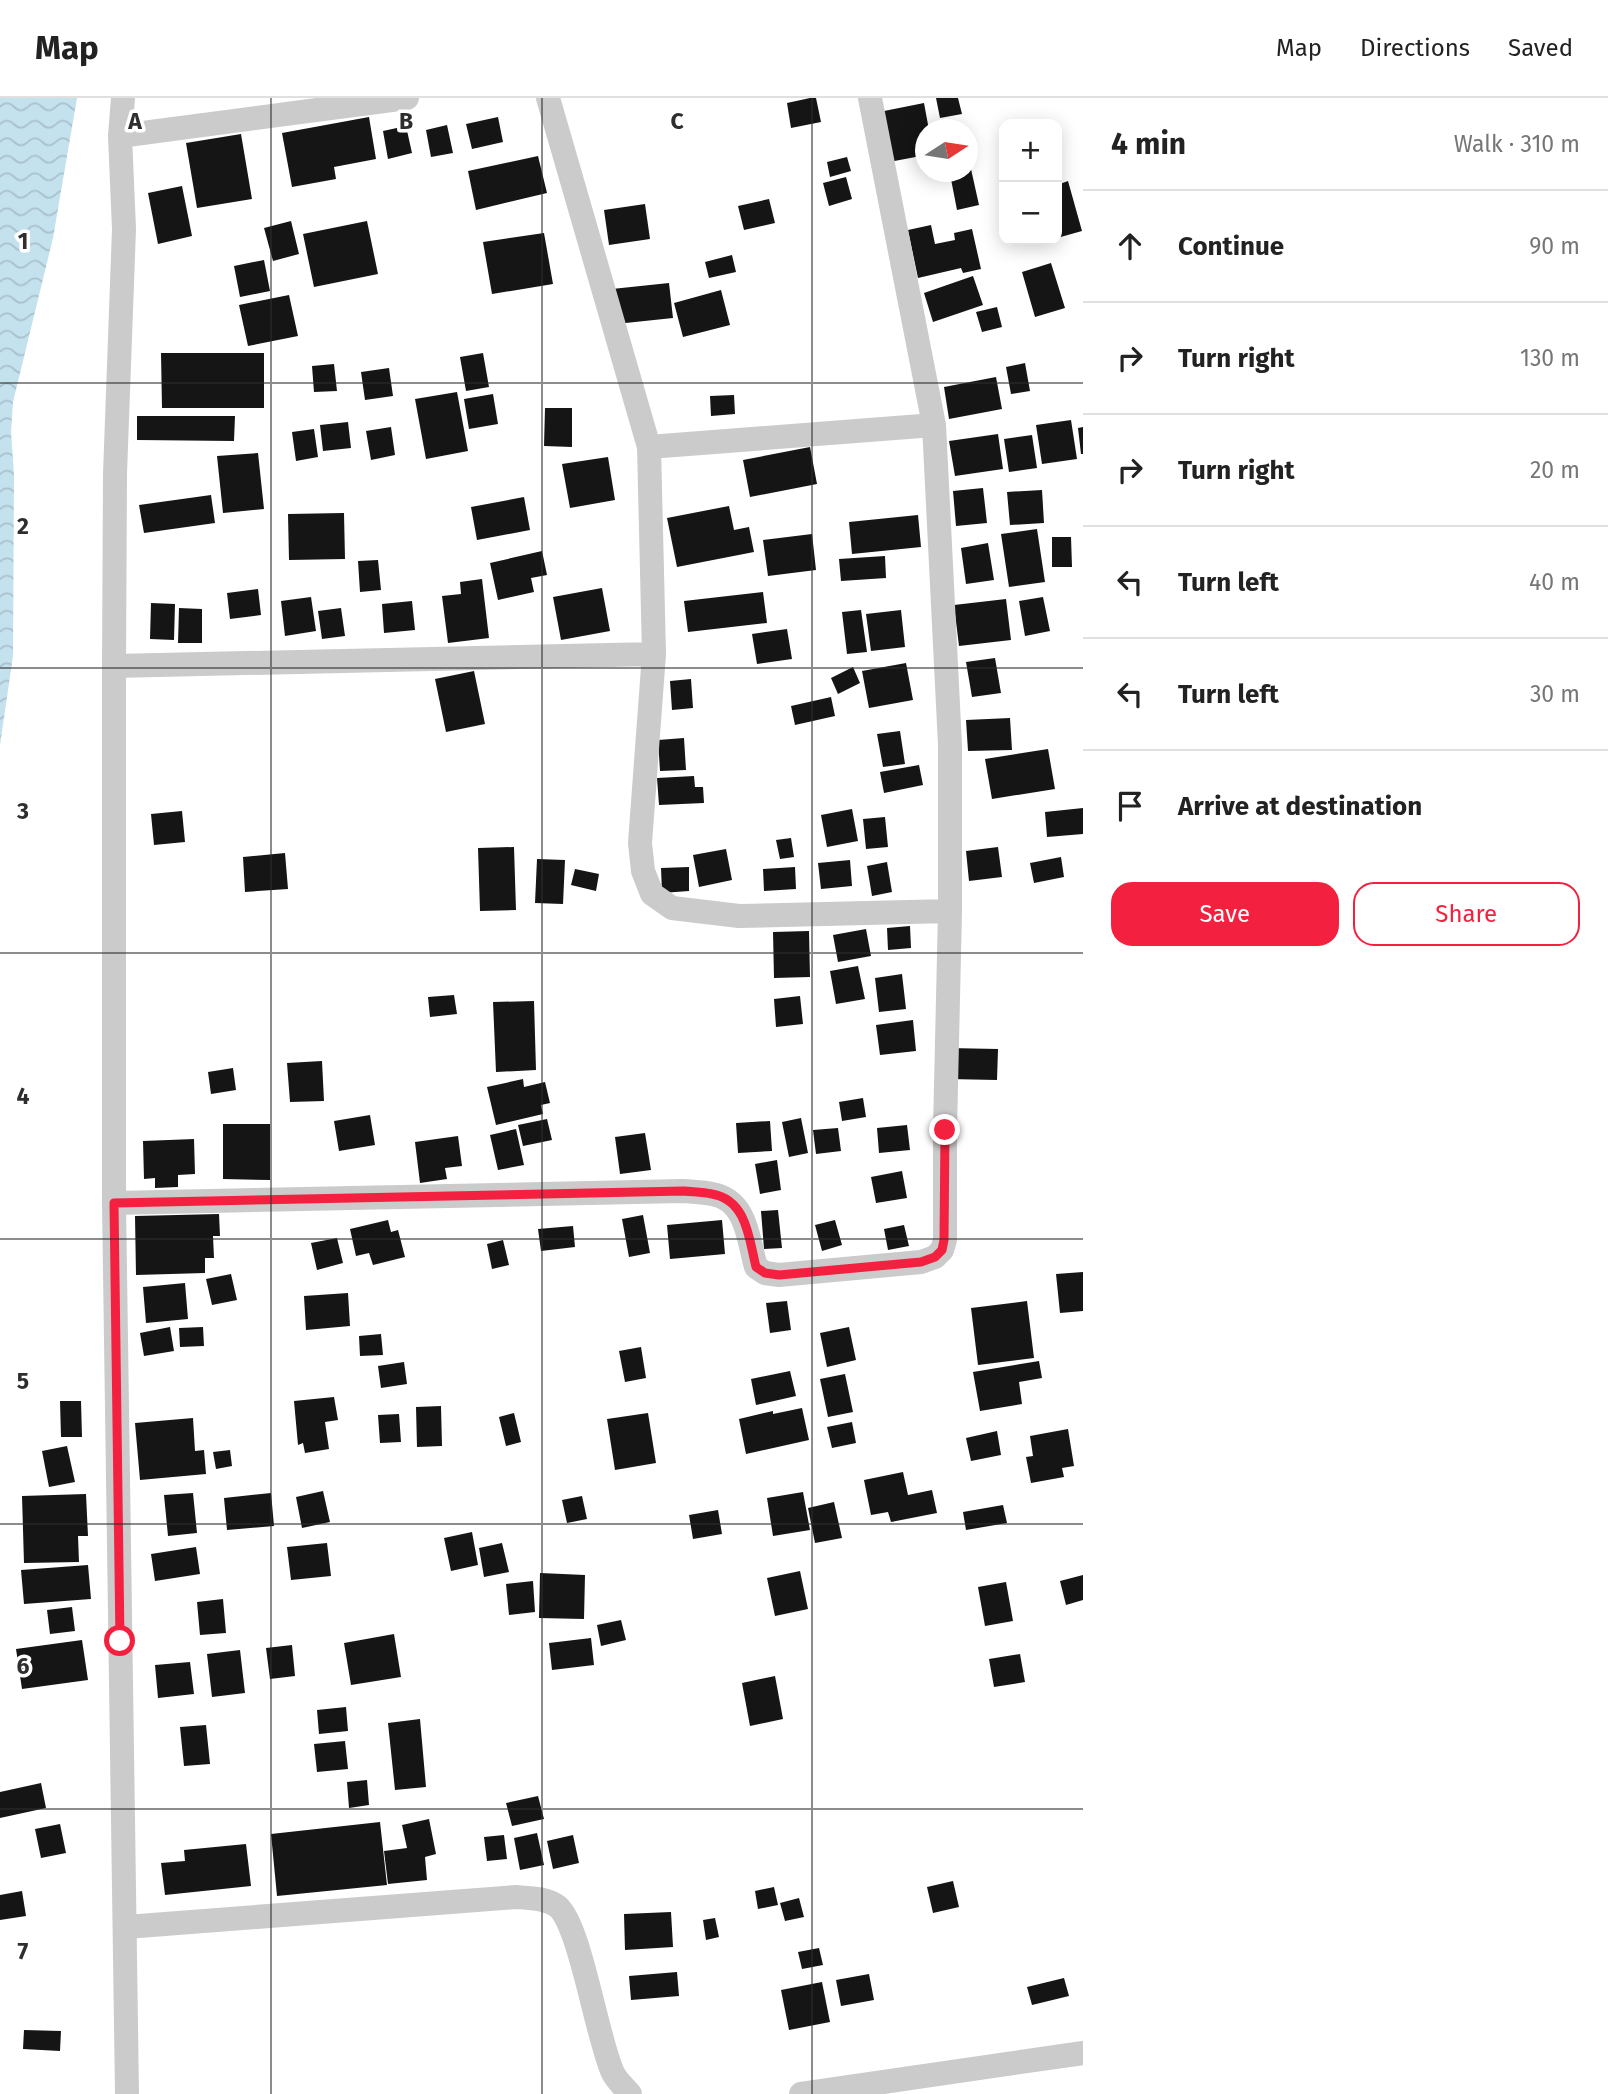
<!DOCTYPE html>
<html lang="en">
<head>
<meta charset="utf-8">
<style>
	body { margin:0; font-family:"Fira Sans",sans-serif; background:#f2f2f2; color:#222 }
	.controls { position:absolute; right:21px; top:21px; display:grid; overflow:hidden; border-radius:14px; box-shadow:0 4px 18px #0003 }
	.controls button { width:63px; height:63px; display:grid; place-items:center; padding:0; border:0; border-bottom:2px solid #e0e0e0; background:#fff; color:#222; font:35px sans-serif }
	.compass { position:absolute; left:915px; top:21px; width:63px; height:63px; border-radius:50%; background:#fff; box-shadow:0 4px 18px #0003; rotate:78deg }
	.stop { position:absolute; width:21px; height:21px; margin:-16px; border:5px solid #f3213f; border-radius:50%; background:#fff }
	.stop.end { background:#f3213f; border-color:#fff; box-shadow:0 2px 7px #0008 }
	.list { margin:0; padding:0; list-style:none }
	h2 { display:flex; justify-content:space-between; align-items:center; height:91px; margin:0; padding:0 28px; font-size:30px }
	h2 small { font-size:23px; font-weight:400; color:#767676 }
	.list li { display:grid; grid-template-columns:46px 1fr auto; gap:21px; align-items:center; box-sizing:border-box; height:112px; padding:0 28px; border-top:2px solid #e0e0e0 }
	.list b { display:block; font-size:26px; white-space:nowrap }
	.list em { font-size:23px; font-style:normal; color:#767676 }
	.actions { display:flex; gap:14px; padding:21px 28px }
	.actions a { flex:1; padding:16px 0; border:2px solid #f3213f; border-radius:21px; text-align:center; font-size:24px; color:#f3213f }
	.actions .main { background:#f3213f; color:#fff }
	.icon { flex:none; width:38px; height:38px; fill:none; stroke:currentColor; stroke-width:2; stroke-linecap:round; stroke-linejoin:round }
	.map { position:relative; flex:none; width:1083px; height:1996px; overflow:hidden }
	header { display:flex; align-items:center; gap:42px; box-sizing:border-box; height:98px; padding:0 35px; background:#fff; border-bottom:2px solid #e0e0e0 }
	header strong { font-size:33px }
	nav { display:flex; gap:38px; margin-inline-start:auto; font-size:24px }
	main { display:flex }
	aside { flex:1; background:#fff }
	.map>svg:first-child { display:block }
	.water { fill:url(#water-waves) }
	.building { fill:#151515 }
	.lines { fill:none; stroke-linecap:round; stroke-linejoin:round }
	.minor { stroke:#cbcbcb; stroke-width:24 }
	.route { stroke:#f3213f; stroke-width:9 }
	.grid { fill:none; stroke:#2e2e2e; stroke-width:2; stroke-opacity:0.55 }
	.grid-label { font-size:23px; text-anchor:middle; font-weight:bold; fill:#2e2e2e; stroke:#fff; stroke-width:7; stroke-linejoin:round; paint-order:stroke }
</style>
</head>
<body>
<header>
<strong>Map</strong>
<nav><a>Map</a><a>Directions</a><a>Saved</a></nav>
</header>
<main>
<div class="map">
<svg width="1083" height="1996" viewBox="0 0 1083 1996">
	<defs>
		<pattern id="water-waves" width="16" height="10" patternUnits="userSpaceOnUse" patternTransform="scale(1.75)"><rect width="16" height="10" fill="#c4e1ee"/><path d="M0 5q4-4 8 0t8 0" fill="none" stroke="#a9c1cc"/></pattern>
	</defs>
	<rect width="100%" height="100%" fill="#fff"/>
	<!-- water -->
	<path class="water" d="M0,0H77L53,140L13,304L11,334L14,377L13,558L0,647Z"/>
	<!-- building -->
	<path class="building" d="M810,0H816L821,24L791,30L787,5Z
		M936,0H958L962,16L940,20Z
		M924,5L929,32H926V57L884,65L874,15Z
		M369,19L376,61L334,69L336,81L292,89L282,35Z
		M498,19L503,44L472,51L466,26Z
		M447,27L453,55L431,59L426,32Z
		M406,28L412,55L388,61L383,33Z
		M241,36L252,101L197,110L186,45Z
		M538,58L547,95L476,112L468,73Z
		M847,59L851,73L830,79L827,64Z
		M971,71L979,107L957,112L950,76Z
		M846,79L852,101L829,108L823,85Z
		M1068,83L1082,133L1057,140V87Z
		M182,88L192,138L158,146L148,95Z
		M769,101L775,125L744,132L738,108Z
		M645,106L650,141L609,147L604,112Z
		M291,123L299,156L273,163L264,130Z
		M367,123L378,176L314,189L303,136Z
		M931,127L935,146L955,142L954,135L972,131L981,171L963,175L961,170L918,180L908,132Z
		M544,135L553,186L492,196L483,144Z
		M732,157L736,174L709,180L705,164Z
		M264,162L270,193L240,199L234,168Z
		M1051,165L1065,210L1035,219L1022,174Z
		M973,178L983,207L933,224L924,195Z
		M669,185L673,220L616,226L612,191Z
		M721,192L730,227L683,239L674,205Z
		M289,197L298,238L248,248L239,207Z
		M997,209L1002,229L982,234L976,214Z
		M161,255H264V310H162Z
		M483,255L489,289L466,293L460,259Z
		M1025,265L1030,293L1011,296L1006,269Z
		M334,266L337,293L314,294L312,268Z
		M389,270L393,298L365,302L361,274Z
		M996,279L1002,311L949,321L944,289Z
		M457,294L468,353L426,361L415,301Z
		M493,296L498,326L469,331L464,301Z
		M734,297L735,316L711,318L710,298Z
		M545,310H572V349L544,348Z
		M137,318H235L234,343L137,342Z
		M1071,322L1077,361L1042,366L1036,327Z
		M348,324L351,350L323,353L320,327Z
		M391,329L395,357L371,362L366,333Z
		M1083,329V356H1081L1078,330Z
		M314,331L318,359L296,363L292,334Z
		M998,336L1003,371L955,378L949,343Z
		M1032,337L1037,370L1009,374L1004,341Z
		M810,349L817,386L750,399L743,362Z
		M258,355L264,411L223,415L217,358Z
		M608,359L615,402L570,410L562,366Z
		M983,390L987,425L956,428L953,393Z
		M1042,392L1044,425L1010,427L1007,394Z
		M211,397L215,425L144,435L139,407Z
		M524,399L530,432L477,442L471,409Z
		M729,408L734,432L749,429L754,454L677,469L667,420Z
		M344,415L345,461L289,462L288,416Z
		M918,417L921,449L852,456L849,424Z
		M1037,431L1045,484L1009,489L1001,436Z
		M812,436L816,472L768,478L763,442Z
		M1052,439H1071L1072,469H1052Z
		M988,445L994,482L966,486L961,450Z
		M542,453L547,477L531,480L534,494L498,502L490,465Z
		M885,458L886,480L841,483L839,461Z
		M378,462L381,492L360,494L358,463Z
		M482,481L489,540L448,545L442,498L461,496L460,484Z
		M602,490L610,533L561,542L553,499Z
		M258,491L261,517L230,521L227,495Z
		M763,494L767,525L688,534L684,503Z
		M311,499L316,533L285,538L281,503Z
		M1043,499L1050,533L1025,538L1019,503Z
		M1006,501L1011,542L959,548L954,507Z
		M412,503L415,532L384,535L382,506Z
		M151,505L175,506L174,542L150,541Z
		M179,510L202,511V545H178Z
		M341,510L345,538L322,541L318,513Z
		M861,512L867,554L847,556L842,514Z
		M901,512L905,549L871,553L866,516Z
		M787,531L792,561L757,566L752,536Z
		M995,560L1001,595L972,599L966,564Z
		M906,565L913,602L869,610L862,573Z
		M853,569L860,585L838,596L831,580Z
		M474,573L485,626L446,634L435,581Z
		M691,581L693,610L672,612L670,583Z
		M831,599L835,618L795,627L791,608Z
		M1010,620L1012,652L968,653L966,622Z
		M900,633L905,666L883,669L877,636Z
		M684,640L686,672L660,673L658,642Z
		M1048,651L1055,691L992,701L985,661Z
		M919,667L923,687L884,695L880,674Z
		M694,678L695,689H703L704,705L659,707L657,680Z
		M1083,710V736L1047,739L1045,714Z
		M852,711L858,743L827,749L821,717Z
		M182,713L185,744L154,747L151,716Z
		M885,719L888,749L866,751L863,721Z
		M791,740L794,759L780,761L776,742Z
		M514,749L516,812L480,813L478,750Z
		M998,749L1002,779L969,783L966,753Z
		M726,751L732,782L699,789L693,757Z
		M285,755L288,791L245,794L243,759Z
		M1061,759L1064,779L1034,785L1030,765Z
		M537,761L565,762L563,806L535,805Z
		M850,762L852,788L821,791L818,765Z
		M887,764L892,794L872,798L867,768Z
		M689,769V793L662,795L661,770Z
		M795,769L796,791L764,793L763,771Z
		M575,771L599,776L596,793L571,787Z
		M910,828L911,850L888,852L887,830Z
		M866,831L871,858L838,864L833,837Z
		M809,833L810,879L774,880L773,834Z
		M858,868L865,901L836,906L830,873Z
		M902,876L906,911L879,914L875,880Z
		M454,897L457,916L430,919L428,899Z
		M800,898L803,926L776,929L774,901Z
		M534,903L536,972L496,974L493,904Z
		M913,922L916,953L880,957L876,927Z
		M948,950L998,951L997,982L948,981Z
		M322,963L324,1003L290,1004L287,965Z
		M233,970L236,992L211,996L208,974Z
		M523,981L524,989L545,984L550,1005L541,1007L543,1016L496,1027L487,989Z
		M863,1000L866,1019L842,1023L839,1004Z
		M370,1017L375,1047L339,1053L334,1023Z
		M801,1020L808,1055L789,1059L782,1024Z
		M547,1021L552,1042L523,1048L518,1027Z
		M770,1023L772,1053L738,1055L736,1025Z
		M223,1026H270V1082L223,1081Z
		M907,1027L910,1052L879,1055L877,1030Z
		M838,1030L841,1053L816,1056L813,1032Z
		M516,1031L524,1067L498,1072L490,1037Z
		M645,1035L651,1072L620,1076L615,1039Z
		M458,1038L462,1068L445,1070L447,1081L420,1085L415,1044Z
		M194,1041L195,1076L178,1077V1089L155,1090V1080L144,1081L143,1043Z
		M777,1062L781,1092L760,1096L755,1066Z
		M902,1073L907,1100L876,1105L871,1079Z
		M778,1112L782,1150L764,1151L761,1113Z
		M219,1116L220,1138H213L214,1160H205V1175L136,1177L135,1118Z
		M643,1117L650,1155L629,1159L622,1121Z
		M388,1122L391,1134L398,1132L405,1159L373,1167L369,1155L356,1158L350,1131Z
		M722,1122L725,1156L670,1161L667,1127Z
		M835,1122L842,1147L822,1153L815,1127Z
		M904,1127L909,1148L888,1152L884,1131Z
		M573,1128L575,1149L541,1153L538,1131Z
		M337,1140L343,1165L317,1172L311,1145Z
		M503,1142L509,1167L492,1171L487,1146Z
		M1083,1174V1213L1060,1215L1056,1176Z
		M231,1176L237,1202L212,1207L206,1181Z
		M185,1185L188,1221L146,1225L143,1189Z
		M348,1195L350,1228L306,1232L304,1198Z
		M787,1203L791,1232L770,1235L766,1205Z
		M1027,1203L1034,1260L978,1267L971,1210Z
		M170,1229L174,1253L144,1258L140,1235Z
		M203,1229L204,1248L180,1249L179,1230Z
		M849,1229L856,1262L827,1269L820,1235Z
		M381,1236L383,1257L360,1258L359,1238Z
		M641,1249L646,1280L625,1284L619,1253Z
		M1039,1263L1042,1280L1019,1284L1022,1306L980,1313L973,1274Z
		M404,1264L407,1286L381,1290L378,1268Z
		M790,1273L796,1298L756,1307L751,1281Z
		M845,1276L853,1314L828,1319L820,1281Z
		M334,1299L338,1322L325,1324L329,1351L305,1355L303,1345L298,1347L294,1303Z
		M60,1303H81L82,1339H61Z
		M441,1308L442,1348L417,1349L416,1309Z
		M802,1310L809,1342L746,1356L739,1321L773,1313V1316Z
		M514,1315L521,1344L506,1348L499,1319Z
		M648,1315L656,1365L615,1372L607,1321Z
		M399,1316L401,1344L380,1345L378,1317Z
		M193,1320L195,1353L204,1352L206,1376L140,1382L135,1325Z
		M852,1324L856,1345L832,1350L827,1329Z
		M1068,1331L1074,1368L1062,1370L1064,1379L1031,1385L1026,1359L1033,1358L1030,1338Z
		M997,1333L1001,1357L971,1363L966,1340Z
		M67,1348L75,1384L49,1389L42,1353Z
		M230,1352L232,1368L216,1371L213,1354Z
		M903,1374L908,1397L932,1392L937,1415L891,1424L888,1414L871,1417L864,1382Z
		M323,1393L330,1424L302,1430L296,1399Z
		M803,1394L810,1432L773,1438L767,1400Z
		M193,1395L197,1435L168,1438L164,1397Z
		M271,1395L274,1428L227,1432L224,1400Z
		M86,1396L88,1438H78L79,1464L24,1465L22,1398Z
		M582,1398L587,1421L567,1425L562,1402Z
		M834,1404L842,1440L815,1445L808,1410Z
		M1003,1407L1007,1425L966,1432L963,1414Z
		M718,1412L722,1436L693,1441L689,1417Z
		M472,1434L478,1467L451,1473L444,1440Z
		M327,1445L331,1478L291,1482L287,1449Z
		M502,1445L509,1474L484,1479L479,1450Z
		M196,1449L200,1476L155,1483L151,1456Z
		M88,1467L91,1501L24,1506L21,1472Z
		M800,1473L808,1511L775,1518L767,1480Z
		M540,1475L585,1477L584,1521L539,1520Z
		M1083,1477V1502L1066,1507L1060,1483Z
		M533,1483L535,1514L509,1517L506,1486Z
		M1006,1484L1013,1523L985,1528L978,1489Z
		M223,1501L226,1535L200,1537L197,1504Z
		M72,1509L75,1533L50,1536L47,1512Z
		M621,1522L626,1542L601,1548L597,1527Z
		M394,1536L401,1579L351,1587L344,1545Z
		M591,1540L594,1567L552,1572L549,1545Z
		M82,1542L88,1582L22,1591L16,1551Z
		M292,1547L295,1578L270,1581L266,1550Z
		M240,1552L245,1595L212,1599L207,1556Z
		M1020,1556L1025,1584L994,1589L989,1561Z
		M190,1564L194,1596L158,1600L155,1567Z
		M775,1578L783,1621L750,1628L742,1585Z
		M346,1609L348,1633L319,1636L317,1612Z
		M420,1621L426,1689L395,1692L388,1625Z
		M206,1627L210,1666L184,1668L180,1629Z
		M345,1643L348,1671L317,1674L314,1646Z
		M367,1682L369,1707L349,1710L347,1684Z
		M41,1685L46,1710L0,1720V1694Z
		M538,1698L544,1721L512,1728L506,1705Z
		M429,1721L436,1756L425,1759L427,1782L388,1786L384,1753L407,1750L402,1727Z
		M380,1724L387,1787L277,1798L271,1736Z
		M60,1726L66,1755L41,1760L35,1731Z
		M537,1735L544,1767L520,1772L514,1740Z
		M504,1737L507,1761L487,1763L484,1739Z
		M573,1737L579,1765L553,1771L547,1743Z
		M246,1746L251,1788L165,1797L161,1765L185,1763L184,1752Z
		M953,1783L959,1809L933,1815L927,1789Z
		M774,1789L778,1807L758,1811L755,1793Z
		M22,1793L26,1818L0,1822V1797Z
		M799,1800L804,1819L785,1823L780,1805Z
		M671,1814L673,1849L625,1852L624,1816Z
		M715,1820L719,1839L706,1842L703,1822Z
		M819,1850L823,1867L802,1871L798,1854Z
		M677,1874L679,1898L631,1902L629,1878Z
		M869,1876L874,1902L841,1908L836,1882Z
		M1064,1880L1069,1898L1032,1907L1027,1889Z
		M822,1884L830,1924L789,1932L781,1892Z
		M24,1932L61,1933L60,1953L23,1951Z"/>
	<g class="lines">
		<!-- minor -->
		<path class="minor" d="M123,0L120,38L124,131L115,376L114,568V1105L127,1996
			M548,0L649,349L934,327
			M120,38L407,0
			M649,349L654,556L640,745L643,773L652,796L672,810L739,818L950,813
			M114,568L654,556
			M114,1105L683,1093C693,1094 703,1094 712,1096C747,1102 748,1141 756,1169L765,1175L779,1177L921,1164L935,1159L942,1152L945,1142V1032L950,813V647L934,327L870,0
			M126,1829L516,1799C529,1800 546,1800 557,1808C580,1825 597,1941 613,1975C617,1983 625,1990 630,1996
			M801,1996L1083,1955"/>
	</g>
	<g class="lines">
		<!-- route -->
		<path class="route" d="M120,1543L114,1105L684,1093C693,1094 703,1094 712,1096C747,1102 749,1141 756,1169L765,1175L779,1177L921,1164L935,1159L942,1152L944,1142L945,1032"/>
	</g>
	<!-- grid -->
	<path class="grid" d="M271,0V1996M542,0V1996M812,0V1996M0,285H1083M0,570H1083M0,855H1083M0,1141H1083M0,1426H1083M0,1711H1083"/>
	<g class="grid-label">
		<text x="135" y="31">A</text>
		<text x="406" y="31">B</text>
		<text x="677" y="31">C</text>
		<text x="23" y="151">1</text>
		<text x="23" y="436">2</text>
		<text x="23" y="721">3</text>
		<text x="23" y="1006">4</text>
		<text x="23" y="1291">5</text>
		<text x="23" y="1576">6</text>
		<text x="23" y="1861">7</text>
	</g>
</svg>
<div class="controls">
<button>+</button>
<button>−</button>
</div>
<svg class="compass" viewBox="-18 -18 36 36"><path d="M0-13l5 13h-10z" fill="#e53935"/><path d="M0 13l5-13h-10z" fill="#767676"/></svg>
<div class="stop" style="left:120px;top:1543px"></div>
<div class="stop end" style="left:945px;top:1032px"></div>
</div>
<aside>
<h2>4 min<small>Walk · 310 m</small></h2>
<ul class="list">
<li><svg class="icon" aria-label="ahead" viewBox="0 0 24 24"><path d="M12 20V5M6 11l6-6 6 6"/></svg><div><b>Continue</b></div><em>90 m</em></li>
<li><svg class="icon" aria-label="right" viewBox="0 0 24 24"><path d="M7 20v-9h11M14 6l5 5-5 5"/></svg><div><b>Turn right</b></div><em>130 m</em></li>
<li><svg class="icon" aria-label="right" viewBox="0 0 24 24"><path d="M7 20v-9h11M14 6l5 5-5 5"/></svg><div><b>Turn right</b></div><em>20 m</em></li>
<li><svg class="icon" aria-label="left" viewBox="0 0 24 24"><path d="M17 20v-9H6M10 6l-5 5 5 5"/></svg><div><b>Turn left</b></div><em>40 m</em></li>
<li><svg class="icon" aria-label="left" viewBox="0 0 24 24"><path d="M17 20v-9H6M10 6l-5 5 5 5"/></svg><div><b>Turn left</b></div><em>30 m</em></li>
<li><svg class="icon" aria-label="arrive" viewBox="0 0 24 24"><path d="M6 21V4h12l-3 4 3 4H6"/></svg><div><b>Arrive at destination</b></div></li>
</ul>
<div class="actions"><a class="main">Save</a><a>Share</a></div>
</aside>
</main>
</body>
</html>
